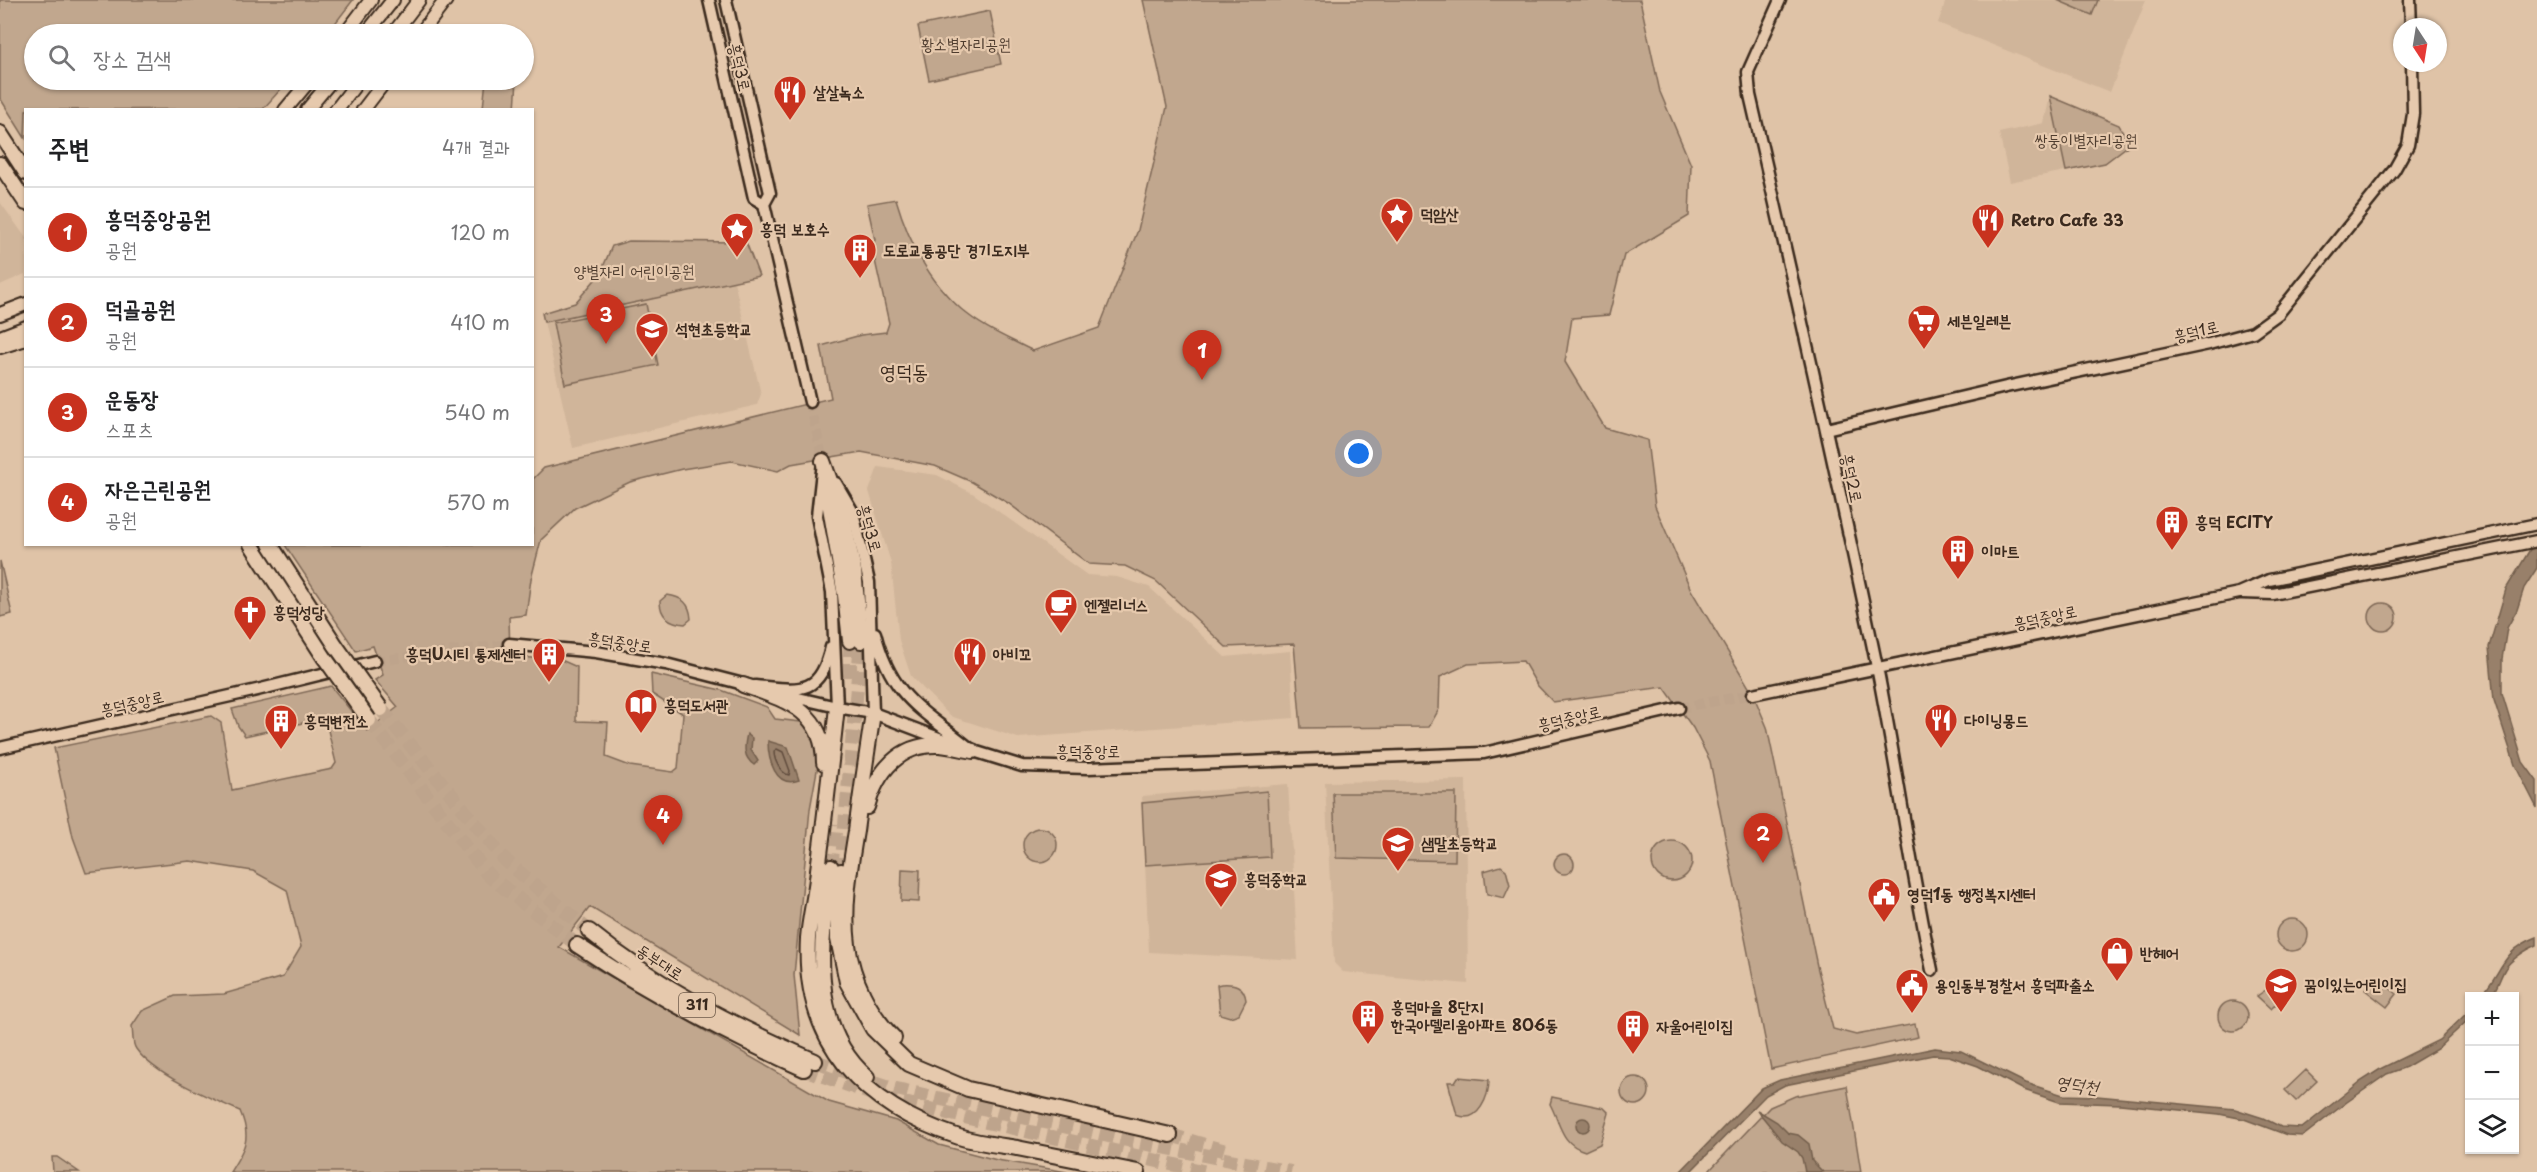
<!DOCTYPE html>
<html lang="ko">
<head>
<meta charset="utf-8">
<style>
	body { margin:0; font-family:"Playpen Sans","Poor Story",sans-serif; background:#f6f6f6; color:#202124 }
	.controls { position:absolute; right:18px; bottom:18px; display:grid; overflow:hidden; border-radius:0px; box-shadow:0 2px 4px #0004 }
	.controls button { width:54px; height:54px; display:grid; place-items:center; padding:0; border:0; border-bottom:2px solid #e0e0e0; background:#fff; color:#202124; font:30px sans-serif }
	.compass { position:absolute; left:2393px; top:18px; width:54px; height:54px; border-radius:50%; background:#fff; box-shadow:0 2px 4px #0004; rotate:168deg }
	.you { position:absolute; left:1359px; top:454px; width:21px; height:21px; margin:-15px; border:4px solid #fff; border-radius:50%; background:#1a73e8; box-shadow:0 0 0 9px #1a73e833 }
	.badge { display:grid; place-items:center; width:39px; height:39px; border-radius:50%; background:#c8321e; color:#fff; font-size:20px; font-weight:700 }
	.pin { position:absolute; translate:-50% -50px; filter:drop-shadow(0 2px 3px #0008) }
	.pin::after { content:''; position:absolute; top:32px; width:21px; height:18px; background:inherit; clip-path:polygon(0 0,100% 0,50% 100%) }
	.list { margin:0; padding:0; list-style:none }
	h2 { display:flex; justify-content:space-between; align-items:center; height:78px; margin:0; padding:0 24px; font-size:26px }
	h2 small { font-size:20px; font-weight:400; color:#757577 }
	.list li { display:grid; grid-template-columns:39px 1fr auto; gap:18px; align-items:center; box-sizing:border-box; height:90px; padding:0 24px; border-top:2px solid #e0e0e0 }
	.list b { display:block; font-size:22px; white-space:nowrap }
	.list p { margin:0; font-size:20px; white-space:nowrap; color:#757577 }
	.list em { font-size:20px; font-style:normal; color:#757577 }
	.icon { flex:none; width:33px; height:33px; fill:none; stroke:currentColor; stroke-width:2; stroke-linecap:round; stroke-linejoin:round }
	.map { position:relative; flex:none; width:2537px; height:1172px; overflow:hidden }
	.search { position:absolute; background:#fff; box-shadow:0 2px 4px #0004; left:24px; top:24px; width:510px; height:66px; display:flex; align-items:center; gap:15px; box-sizing:border-box; padding:0 21px; border-radius:33px; color:#757577; font-size:22px }
	.panel { position:absolute; background:#fff; box-shadow:0 2px 4px #0004; left:24px; top:108px; width:510px; height:438px; border-radius:0px }
	.map>svg:first-child { display:block }
	.built { fill:#d0b59a }
	.green { fill:#c1a78e; stroke:#7e6856; stroke-width:1.5 }
	.water { fill:#98806b; stroke:#735e4c; stroke-width:1.5 }
	.lines { fill:none; stroke-linecap:round; stroke-linejoin:round }
	.shore { stroke:#604c3d; stroke-width:1.5 }
	.secondary-tunnel { stroke:#bea48c; stroke-width:10; stroke-dasharray:10 5; stroke-linecap:butt }
	.highway-tunnel { stroke:#bea48c; stroke-width:14; stroke-dasharray:14 7; stroke-linecap:butt }
	.secondary-casing { stroke:#3b2a1e; stroke-width:15 }
	.primary-casing { stroke:#3b2a1e; stroke-width:16 }
	.highway-casing { stroke:#3b2a1e; stroke-width:18 }
	.secondary { stroke:#e6c9ad; stroke-width:10 }
	.primary { stroke:#e6c9ad; stroke-width:12 }
	.highway { stroke:#e6c9ad; stroke-width:14 }
	.highway-bridge-casing { stroke:#3b2a1e; stroke-width:18; stroke-linecap:butt }
	.highway-bridge { stroke:#e6c9ad; stroke-width:14 }
	.labels { text-anchor:middle; stroke-width:4.5; stroke-linejoin:round; paint-order:stroke }
	.shield { fill:#e6c9ad; stroke:#6e5a49; stroke-width:1.5 }
	.shield-label { font-size:15px; font-weight:bold; fill:#3b2a1e }
	.park-label { font-size:16px; fill:#4f3d2f; stroke:#e6c9ad }
	.street-label { font-size:16px; fill:#3b2a1e; stroke:#e6c9ad }
	.poi-label { font-size:16px; font-weight:bold; fill:#3b2a1e; stroke:#e6c9ad; text-anchor:start }
	.water-label { font-size:18px; font-style:italic; fill:#4e3b2d; stroke:#e6c9ad }
	.quarter-label { font-size:20px; fill:#3b2a1e; stroke:#e6c9ad }
</style>
</head>
<body>
<div class="map">
<svg width="2537" height="1172" viewBox="0 0 2537 1172">
	<rect width="100%" height="100%" fill="#dfc3a7"/>
	<filter id="ink" filterUnits="userSpaceOnUse"><feTurbulence type="fractalNoise" baseFrequency=".0167" numOctaves="2"/><feDisplacementMap in="SourceGraphic" scale="12" xChannelSelector="R" yChannelSelector="G"/><feConvolveMatrix kernelMatrix="1 2 1 2 8 2 1 2 1" color-interpolation-filters="sRGB"/></filter>
	<g filter="url(#ink)">
		<!-- built -->
		<path class="built" d="M1946,0H2146L2110,92L1938,23Z
			M2050,96L2119,125L2130,144L2105,163L2010,182L1999,133L2044,123Z
			M0,202L26,238L25,274L0,285Z
			M734,281L761,394L757,405L573,448L544,322Z
			M878,467L937,475L974,494L1087,575L1117,577L1149,587L1225,657L1290,651L1294,718L1018,738L950,716L911,676L899,640L891,563L869,491Z
			M1466,780L1468,984L1343,972L1334,963L1325,782Z
			M1288,784L1298,960L1149,952L1142,796Z"/>
		<!-- green -->
		<path class="green" d="M0,0H353L327,34H34V80H289L263,109L26,110L25,138L0,98Z
			M1143,0H1640L1660,92L1691,165L1689,216L1624,255L1609,315L1572,318L1565,362L1605,428L1647,440L1655,506L1691,590L1753,694L1767,727L1817,966L1833,1029L1856,1035L1915,1024L1918,1037L1771,1069L1710,761L1693,728L1664,687L1553,702L1537,685L1523,661L1468,664L1440,677L1439,709L1429,727L1301,728L1294,644L1226,647L1156,581L1125,566L1089,564L1008,503L972,482L935,466L861,452L791,464L778,471L732,461L682,469L630,482L575,508L541,540L531,579L526,615L509,617L510,657L559,659L577,667L576,721L608,722L606,757L630,766L673,772L678,768L683,714L652,694L651,674L721,690L767,707L775,719L810,723L821,748L810,809L794,975L800,1035L590,907L559,947L829,1102L896,1121L939,1145L997,1160L1067,1172H230C245,1148 252,1139 240,1111C212,1099 154,1075 136,1049C132,1044 133,1033 132,1026L142,1011L175,996L224,994L283,977L301,947L287,890L253,871L190,861L86,873L73,837L54,748L211,716L221,723L232,790L332,769L336,763L325,718L245,736L238,726L232,709L331,686L367,731L398,707L375,680L383,675L373,646L356,651L285,545L532,544L533,479L544,468L831,398L821,346L861,335L886,332L889,323L872,247L875,240L867,204L896,199C908,240 928,280 961,309C981,327 1008,338 1033,351L1099,328L1138,230L1167,107Z
			M2057,0H2098L2092,15Z
			M990,11L1001,64L929,80L918,26Z
			M486,80H517L515,109L483,108Z
			M2050,96L2119,125L2130,144L2105,163L2066,171Z
			M629,241L746,242L759,276L544,322L542,313L575,303L600,274L612,246Z
			M646,304L658,365L565,384L553,323Z
			M0,561L12,614L0,617Z
			M667,595C682,597 690,603 691,619L685,624C670,623 660,616 660,601Z
			M2369 617a14 14 0 1 1 28 0a14 14 0 1 1-28 0Z
			M1267,791L1270,857L1145,865L1142,803Z
			M1333,793H1456L1455,861L1336,858Z
			M1023 845a17 17 0 1 1 34 0a17 17 0 1 1-34 0Z
			M1652 861a20 20 0 1 1 40 0a20 20 0 1 1-40 0Z
			M1554 864a10 10 0 1 1 20 0a10 10 0 1 1-20 0Z
			M1501,866L1506,870L1510,885L1504,898L1487,894L1484,871Z
			M902,869L920,870L919,902L901,901Z
			M2276 935a16 16 0 1 1 32 0a16 16 0 1 1-32 0Z
			M2376,977L2397,994L2387,1007L2365,990Z
			M1221,984C1234,983 1244,985 1246,1000L1239,1014L1230,1017L1220,1014L1217,985Z
			M2273,985L2284,996L2271,1009L2257,996Z
			M2218 1016a15 15 0 1 1 30 0a15 15 0 1 1-30 0Z
			M2306,1070L2317,1081L2296,1101L2285,1090Z
			M1621 1091a14 14 0 1 1 28 0a14 14 0 1 1-28 0Z
			M1458,1077L1489,1080C1489,1095 1479,1125 1457,1115L1448,1082H1455Z
			M1847,1086L1861,1172H1708L1770,1107L1795,1096Z
			M1552,1097L1604,1108L1609,1113L1600,1144L1585,1151C1561,1144 1561,1125 1550,1104Z
			M52,1157H57L79,1172H53Z"/>
		<!-- water -->
		<path class="water" d="M2537,538V568L2524,588L2517,610L2507,628L2502,659V693L2523,762L2537,781V808L2515,765L2494,700L2489,647L2506,589Z
			M747,734L752,738L751,750L758,761L754,765C743,757 744,747 747,734Z
			M768,741L788,747L799,780C775,789 768,759 768,741Z
			M2537,937V945C2527,949 2510,960 2505,969C2499,979 2498,988 2491,996H2481C2503,971 2501,951 2537,937Z
			M2469,1011V1019L2437,1049L2406,1067L2387,1074L2347,1102L2303,1136L2287,1135L2244,1119L2219,1114L2120,1104L2059,1102L2024,1090L1978,1066L1949,1056L1933,1055L1785,1085L1766,1095L1690,1172H1680L1762,1088L1780,1080L1935,1048L1961,1051L2026,1083L2063,1095L2097,1096L2235,1109L2263,1118L2281,1127L2302,1128L2360,1082L2382,1068L2439,1040Z
			M1757,1110L1777,1122L1788,1133L1798,1135L1809,1144L1812,1161L1823,1172H1805L1802,1158L1798,1152L1782,1141Z
			M1576 1125a7 7 0 1 1 14 0a7 7 0 1 1-14 0Z"/>
		<g class="lines">
			<!-- shore -->
			<path class="shore" d="M777,749L783,752L790,771L789,775C780,773 774,760 774,751Z"/>
			<!-- secondary-tunnel -->
			<path class="secondary-tunnel" d="M810,402L823,461
				M375,661L509,644
				M1679,708L1753,694"/>
			<!-- highway-tunnel -->
			<path class="highway-tunnel" d="M850,677V641
				M381,709L506,861L589,931
				M369,720L488,875L577,945
				M831,867L836,824
				M841,871L861,641
				M815,1061L892,1088L1122,1139L1291,1172
				M804,1069L886,1099L1206,1172
				M1170,1135L1229,1152"/>
			<defs>
				<path id="secondary" d="M709,0L754,198L764,204
					M726,0L770,193L764,204L810,402
					M1780,0L1748,72L1750,95C1794,285 1837,475 1877,667C1897,768 1911,870 1932,970
					M2410,0L2411,27
					M1826,429L2006,387L2209,344L2253,332L2278,314L2394,170L2408,145L2413,114L2412,63
					M823,462L817,516L832,592L837,707
					M836,483L853,512L869,582L873,713
					M2242,593L2273,594L2537,541
					M875,633C892,700 924,710 973,751
					M509,644L596,652L666,664L751,686
					M755,686C798,690 820,697 831,647
					M777,693L837,707L873,713L952,743
					M1753,694L2239,593L2269,580L2537,524
					M0,748L257,690L375,661
					M967,749L1022,766L1088,768L1484,753L1679,708"/>
				<path id="primary" d="M345,34L371,0
					M366,34L393,0
					M393,34L419,0
					M420,34L446,0
					M285,110L310,80
					M307,110L332,80
					M336,110L359,80
					M363,110L386,80
					M0,314L26,304
					M0,337L26,327
					M0,347L26,339"/>
				<path id="highway" d="M0,133L26,173
					M0,164L26,203
					M823,461L842,514L854,571L861,641
					M826,484L845,595L850,641
					M251,544L324,657
					M270,544L336,646
					M743,685C785,700 824,710 824,763
					M837,707C831,762 825,816 818,870C816,893 810,915 808,938C802,1043 864,1106 959,1137C978,1143 998,1145 1017,1148C1057,1156 1097,1164 1138,1172
					M873,713C867,753 861,792 856,831C850,868 843,907 848,945C852,978 869,1014 894,1038
					M867,807C877,771 900,743 940,745C951,746 962,749 973,751
					M831,867C821,936 807,1025 867,1077
					M841,871L838,895V939L847,982L873,1029L909,1064L968,1089L1170,1135
					M589,931C659,988 733,1025 815,1061
					M577,945C649,993 725,1033 804,1069"/>
			</defs>
			<!-- secondary casing -->
			<use href="#secondary" class="secondary-casing"/>
			<!-- primary casing -->
			<use href="#primary" class="primary-casing"/>
			<!-- highway casing -->
			<use href="#highway" class="highway-casing"/>
			<!-- secondary -->
			<use href="#secondary" class="secondary"/>
			<!-- primary -->
			<use href="#primary" class="primary"/>
			<!-- highway -->
			<use href="#highway" class="highway"/>
			<defs>
				<path id="highway-bridge" d="M336,646L381,709
					M324,657L369,720"/>
			</defs>
			<!-- highway-bridge casing -->
			<use href="#highway-bridge" class="highway-bridge-casing"/>
			<!-- highway-bridge -->
			<use href="#highway-bridge" class="highway-bridge"/>
		</g>
	</g>
	<!-- icons -->
	<defs>
		<symbol id="restaurant-pin" viewBox="-11 -11 22 30"><path d="M0 17L-7.5 6A9.5 9.5 0 1 1 7.5 6Z" fill="#c8321e" stroke="#e6c9ad"/><path d="M-5-6h1v4h1v-4h1v4h1v-4h1v5L-1.5 .5V6h-2V.5L-5-1ZM5-6V6H3V1.5H1.5Q1.5-4 5-6Z" fill="#fff"/></symbol>
		<symbol id="sight-pin" viewBox="-11 -11 22 30"><path d="M0 17L-7.5 6A9.5 9.5 0 1 1 7.5 6Z" fill="#c8321e" stroke="#e6c9ad"/><path d="M0-6L1.8-2.2L6-1.7L2.9 1.2L3.7 5.4L0 3.3L-3.7 5.4L-2.9 1.2L-6-1.7L-1.8-2.2Z" fill="#fff"/></symbol>
		<symbol id="building-pin" viewBox="-11 -11 22 30"><path d="M0 17L-7.5 6A9.5 9.5 0 1 1 7.5 6Z" fill="#c8321e" stroke="#e6c9ad"/><path d="M-4-6H4V6H1V3H-1V6H-4ZM-2.5-4.3h1.7v1.8h-1.7ZM.8-4.3h1.7v1.8H.8ZM-2.5-1h1.7V.8h-1.7ZM.8-1h1.7V.8H.8Z" fill="#fff"/></symbol>
		<symbol id="supermarket-pin" viewBox="-11 -11 22 30"><path d="M0 17L-7.5 6A9.5 9.5 0 1 1 7.5 6Z" fill="#c8321e" stroke="#e6c9ad"/><path d="M-6-5.5h2.5l.6 2H6L4.5 2H-2.5L-4.4-4H-6ZM-1.5 3.2a1.3 1.3 0 1 0 .1 0ZM3 3.2a1.3 1.3 0 1 0 .1 0Z" fill="#fff"/></symbol>
		<symbol id="school-pin" viewBox="-11 -11 22 30"><path d="M0 17L-7.5 6A9.5 9.5 0 1 1 7.5 6Z" fill="#c8321e" stroke="#e6c9ad"/><path d="M0-5L7-2L0 1L-7-2ZM-4 1L0 2.5L4 1V4Q0 6-4 4Z" fill="#fff"/></symbol>
		<symbol id="cafe-pin" viewBox="-11 -11 22 30"><path d="M0 17L-7.5 6A9.5 9.5 0 1 1 7.5 6Z" fill="#c8321e" stroke="#e6c9ad"/><path d="M-5.5-4.5H6V0H3Q3 3.5 0 3.5H-2.5Q-5.5 3.5-5.5 0ZM3-3.2v2h1.7v-2ZM-6 4.5H4V6H-6Z" fill="#fff"/></symbol>
		<symbol id="church-pin" viewBox="-11 -11 22 30"><path d="M0 17L-7.5 6A9.5 9.5 0 1 1 7.5 6Z" fill="#c8321e" stroke="#e6c9ad"/><path d="M-1.2-6h2.4v3.5h3.3v2.4h-3.3V6h-2.4V-.1h-3.3v-2.4h3.3Z" fill="#fff"/></symbol>
		<symbol id="library-pin" viewBox="-11 -11 22 30"><path d="M0 17L-7.5 6A9.5 9.5 0 1 1 7.5 6Z" fill="#c8321e" stroke="#e6c9ad"/><path d="M-6-4Q-3-5.5-.7-3.5V5Q-3 3-6 4ZM6-4Q3-5.5 .7-3.5V5Q3 3 6 4Z" fill="#fff"/></symbol>
		<symbol id="civic-pin" viewBox="-11 -11 22 30"><path d="M0 17L-7.5 6A9.5 9.5 0 1 1 7.5 6Z" fill="#c8321e" stroke="#e6c9ad"/><path d="M-.6-6.5H3V-4.5H.6V-3L4-1V1h2V6H-6V1h2V-1L-.6-3ZM-1.2 2.5V6h2.4V2.5Z" fill="#fff"/></symbol>
		<symbol id="shop-pin" viewBox="-11 -11 22 30"><path d="M0 17L-7.5 6A9.5 9.5 0 1 1 7.5 6Z" fill="#c8321e" stroke="#e6c9ad"/><path d="M-5-2.5h2.3a2.7 3.5 0 0 1 5.4 0H5L5.5 6h-11ZM-1.5-2.5h3a1.5 2.3 0 0 0-3 0Z" fill="#fff"/></symbol>
	</defs>
	<g fill-rule="evenodd">
		<use href="#restaurant-pin" x="771" y="73" width="38" height="52"/>
		<use href="#sight-pin" x="1378" y="195" width="38" height="52"/>
		<use href="#restaurant-pin" x="1969" y="201" width="38" height="52"/>
		<use href="#sight-pin" x="718" y="210" width="38" height="52"/>
		<use href="#building-pin" x="841" y="231" width="38" height="52"/>
		<use href="#supermarket-pin" x="1905" y="302" width="38" height="52"/>
		<use href="#school-pin" x="633" y="310" width="38" height="52"/>
		<use href="#building-pin" x="2153" y="503" width="38" height="52"/>
		<use href="#building-pin" x="1939" y="532" width="38" height="52"/>
		<use href="#cafe-pin" x="1042" y="586" width="38" height="52"/>
		<use href="#church-pin" x="231" y="593" width="38" height="52"/>
		<use href="#building-pin" x="530" y="635" width="38" height="52"/>
		<use href="#restaurant-pin" x="951" y="635" width="38" height="52"/>
		<use href="#library-pin" x="622" y="686" width="38" height="52"/>
		<use href="#restaurant-pin" x="1922" y="701" width="38" height="52"/>
		<use href="#building-pin" x="262" y="702" width="38" height="52"/>
		<use href="#school-pin" x="1379" y="824" width="38" height="52"/>
		<use href="#school-pin" x="1202" y="860" width="38" height="52"/>
		<use href="#civic-pin" x="1865" y="875" width="38" height="52"/>
		<use href="#shop-pin" x="2098" y="934" width="38" height="52"/>
		<use href="#school-pin" x="2262" y="965" width="38" height="52"/>
		<use href="#civic-pin" x="1893" y="966" width="38" height="52"/>
		<use href="#building-pin" x="1349" y="997" width="38" height="52"/>
		<use href="#building-pin" x="1614" y="1007" width="38" height="52"/>
	</g>
	<g class="labels">
		<!-- shield labels -->
		<rect class="shield" x="679" y="993" width="36" height="24" rx="4.5"/>
		<g class="shield-label">
			<text x="697" y="1010">311</text>
		</g>
		<!-- park labels -->
		<g class="park-label">
			<text x="966" y="50">황소별자리공원</text>
			<text x="2086" y="146">쌍둥이별자리공원</text>
			<text x="634" y="277">양별자리 어린이공원</text>
		</g>
		<!-- street labels -->
		<g class="street-label">
			<text transform="translate(740 67) rotate(77)" y="6">흥덕3로</text>
			<text transform="translate(2196 331) rotate(-13)" y="6">흥덕1로</text>
			<text transform="translate(1852 478) rotate(78)" y="6">흥덕2로</text>
			<text transform="translate(870 528) rotate(74)" y="6">흥덕3로</text>
			<text transform="translate(2045 617) rotate(-12)" y="6">흥덕중앙로</text>
			<text transform="translate(620 642) rotate(8)" y="6">흥덕중앙로</text>
			<text transform="translate(132 703) rotate(-13)" y="6">흥덕중앙로</text>
			<text transform="translate(1569 718) rotate(-13)" y="6">흥덕중앙로</text>
			<text x="1088" y="757">흥덕중앙로</text>
			<text transform="translate(660 962) rotate(33)" y="6">동부대로</text>
		</g>
		<!-- poi labels -->
		<g class="poi-label">
			<text x="813" y="98">살살녹소</text>
			<text x="1420" y="220">덕암산</text>
			<text x="2011" y="226">Retro Cafe 33</text>
			<text x="760" y="235">흥덕 보호수</text>
			<text x="883" y="256">도로교통공단 경기도지부</text>
			<text x="1947" y="327">세븐일레븐</text>
			<text x="675" y="335">석현초등학교</text>
			<text x="2195" y="528">흥덕 ECITY</text>
			<text x="1981" y="557">이마트</text>
			<text x="1084" y="611">엔젤리너스</text>
			<text x="273" y="618">흥덕성당</text>
			<text x="526" y="660" text-anchor="end">흥덕U시티 통제센터</text>
			<text x="993" y="660">아비꼬</text>
			<text x="664" y="711">흥덕도서관</text>
			<text x="1964" y="726">다이닝몽드</text>
			<text x="304" y="727">흥덕변전소</text>
			<text x="1421" y="849">샘말초등학교</text>
			<text x="1244" y="885">흥덕중학교</text>
			<text x="1907" y="900">영덕1동 행정복지센터</text>
			<text x="2140" y="959">반헤어</text>
			<text x="2304" y="990">꿈이있는어린이집</text>
			<text x="1935" y="991">용인동부경찰서 흥덕파출소</text>
			<text x="1391" y="1013">흥덕마을 8단지<tspan x="1391" dy="18">한국아델리움아파트 806동</tspan></text>
			<text x="1656" y="1032">자울어린이집</text>
		</g>
		<!-- water labels -->
		<g class="water-label">
			<text transform="translate(2077 1085) rotate(8)" y="6">영덕천</text>
		</g>
		<!-- quarter labels -->
		<g class="quarter-label">
			<text x="904" y="379">영덕동</text>
		</g>
	</g>
</svg>
<div class="controls">
<button>+</button>
<button>−</button>
<button><svg class="icon" aria-label="layers" viewBox="0 0 24 24"><path d="M12 4l9 5-9 5-9-5zM3 14l9 5 9-5"/></svg></button>
</div>
<svg class="compass" viewBox="-18 -18 36 36"><path d="M0-13l5 13h-10z" fill="#e53935"/><path d="M0 13l5-13h-10z" fill="#757577"/></svg>
<div class="you"></div>
<div class="pin badge" style="left:1202px;top:380px">1</div>
<div class="pin badge" style="left:1763px;top:863px">2</div>
<div class="pin badge" style="left:606px;top:344px">3</div>
<div class="pin badge" style="left:663px;top:845px">4</div>
<div class="search"><svg class="icon" aria-label="search" viewBox="0 0 24 24"><circle cx="10" cy="10" r="6"/><path d="M15 15l6 6"/></svg>장소 검색</div>
<section class="panel">
<h2>주변<small>4개 결과</small></h2>
<ul class="list">
<li><span class="badge">1</span><div><b>흥덕중앙공원</b><p>공원</p></div><em>120 m</em></li>
<li><span class="badge">2</span><div><b>덕골공원</b><p>공원</p></div><em>410 m</em></li>
<li><span class="badge">3</span><div><b>운동장</b><p>스포츠</p></div><em>540 m</em></li>
<li><span class="badge">4</span><div><b>자은근린공원</b><p>공원</p></div><em>570 m</em></li>
</ul>
</section>
</div>
</body>
</html>
